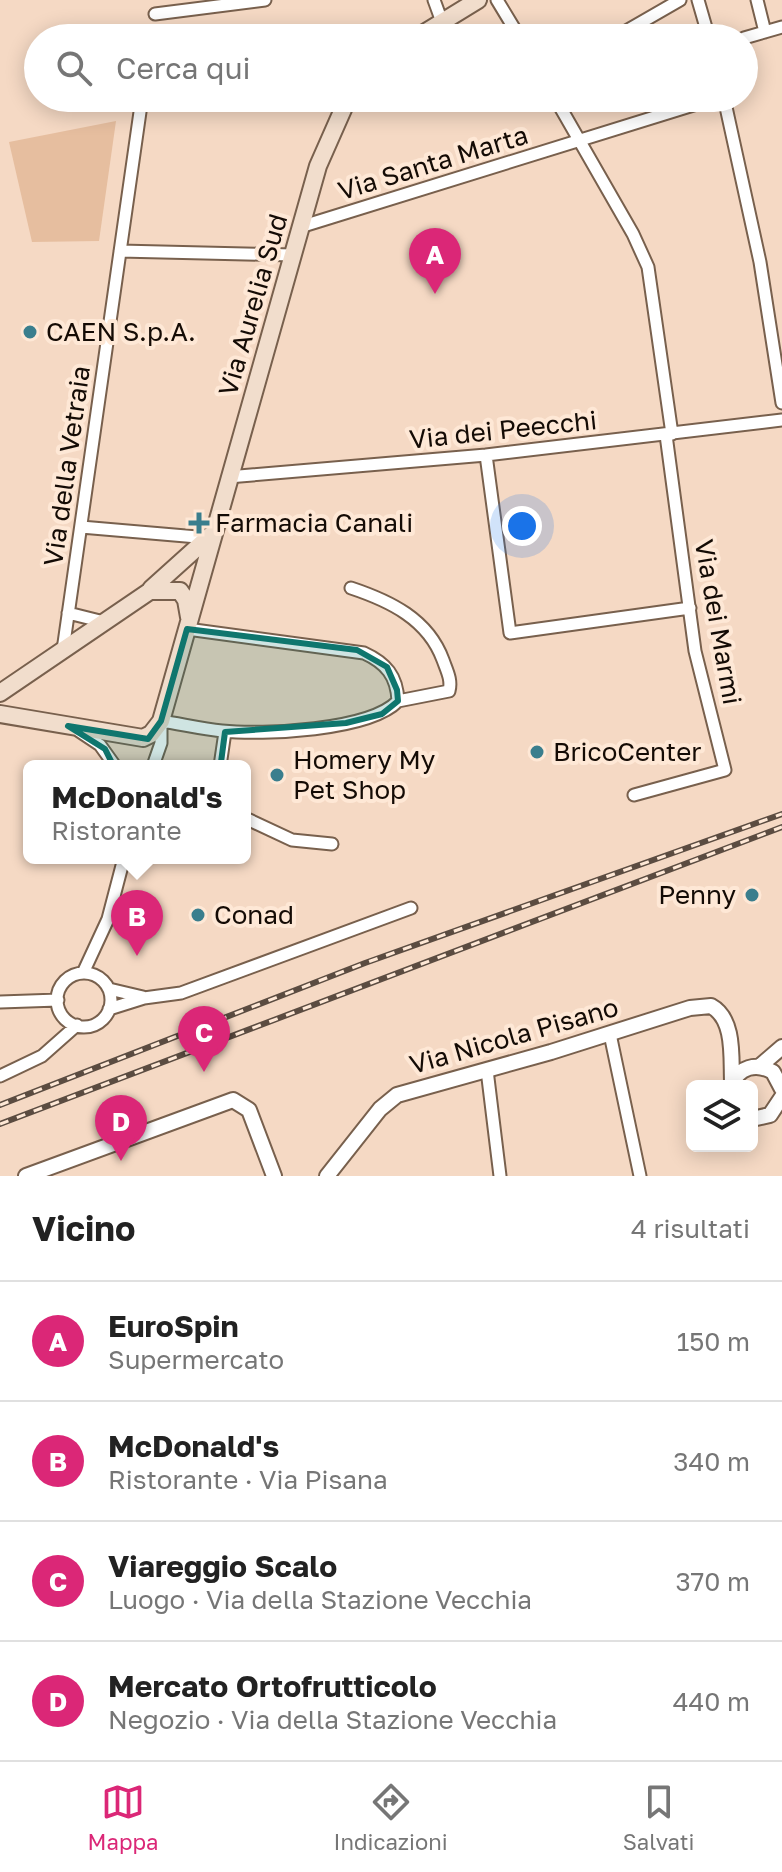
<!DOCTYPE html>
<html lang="it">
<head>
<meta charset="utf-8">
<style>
	body { margin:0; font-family:"Golos Text",sans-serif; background:#f6f6f6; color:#222 }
	.controls { position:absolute; right:24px; bottom:24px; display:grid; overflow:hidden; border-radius:12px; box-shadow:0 4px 20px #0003 }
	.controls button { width:72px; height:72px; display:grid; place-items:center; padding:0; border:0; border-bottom:2px solid #e0e0e0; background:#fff; color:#222; font:40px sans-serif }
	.you { position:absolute; left:522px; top:526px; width:28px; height:28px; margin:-20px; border:6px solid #fff; border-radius:50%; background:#1a73e8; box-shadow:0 0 0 12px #1a73e833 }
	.badge { display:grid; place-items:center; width:52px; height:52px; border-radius:50%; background:#db2777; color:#fff; font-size:26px; font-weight:700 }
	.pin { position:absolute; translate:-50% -66px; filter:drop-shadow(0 2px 4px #0008) }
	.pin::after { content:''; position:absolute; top:42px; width:28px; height:24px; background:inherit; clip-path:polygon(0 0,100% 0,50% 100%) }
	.popup { position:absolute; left:23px; top:760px; width:228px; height:104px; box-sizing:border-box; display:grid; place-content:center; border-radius:12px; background:#fff; filter:drop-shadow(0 2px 6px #0005); font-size:26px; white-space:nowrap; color:#767676 }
	.popup b { font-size:30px; color:#222 }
	.popup::after { content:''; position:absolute; left:50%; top:100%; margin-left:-16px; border:16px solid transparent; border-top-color:#fff }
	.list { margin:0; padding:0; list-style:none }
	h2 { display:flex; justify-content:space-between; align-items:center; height:104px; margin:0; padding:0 32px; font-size:34px }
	h2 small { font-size:26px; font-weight:400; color:#767676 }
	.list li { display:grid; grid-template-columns:52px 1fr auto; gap:24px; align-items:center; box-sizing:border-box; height:120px; padding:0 32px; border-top:2px solid #e0e0e0 }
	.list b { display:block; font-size:30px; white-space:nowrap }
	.list p { margin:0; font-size:26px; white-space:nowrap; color:#767676 }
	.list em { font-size:26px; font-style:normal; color:#767676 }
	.icon { flex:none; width:44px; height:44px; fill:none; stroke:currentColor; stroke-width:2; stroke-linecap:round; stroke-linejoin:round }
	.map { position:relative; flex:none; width:782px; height:1176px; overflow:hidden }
	.search { position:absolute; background:#fff; box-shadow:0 4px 20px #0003; left:24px; right:24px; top:24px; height:88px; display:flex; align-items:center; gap:20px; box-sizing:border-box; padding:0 28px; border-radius:44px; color:#767676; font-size:30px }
	.sheet { height:584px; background:#fff }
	nav { display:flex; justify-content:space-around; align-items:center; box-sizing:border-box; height:112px; border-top:2px solid #e0e0e0; background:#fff; font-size:22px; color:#767676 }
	nav a { display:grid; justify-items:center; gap:4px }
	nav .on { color:#db2777 }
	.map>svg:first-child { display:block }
	.green { fill:#e6be9f }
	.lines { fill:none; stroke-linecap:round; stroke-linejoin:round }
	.minor-casing { stroke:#78604d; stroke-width:15 }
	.tertiary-casing { stroke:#78604d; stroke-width:18 }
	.secondary-casing { stroke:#78604d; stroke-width:20 }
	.minor { stroke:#fff; stroke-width:11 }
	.tertiary { stroke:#fff; stroke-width:14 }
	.secondary { stroke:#f1ddcc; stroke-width:16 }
	.rail-casing { stroke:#5b4c41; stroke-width:6 }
	.rail { stroke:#fee8d6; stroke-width:3; stroke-dasharray:9; stroke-linecap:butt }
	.marked { fill:#0f766e; fill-opacity:0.2; stroke:#0f766e; stroke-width:6; stroke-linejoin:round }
	.poi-dot { fill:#3a7e8d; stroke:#fee8d6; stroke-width:3 }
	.labels { text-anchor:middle; stroke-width:8; stroke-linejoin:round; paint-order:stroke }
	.street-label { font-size:26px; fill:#140b05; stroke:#fee8d6 }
	.poi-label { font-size:26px; fill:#140b05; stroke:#fee8d6; text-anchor:start }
</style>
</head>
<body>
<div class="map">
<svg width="782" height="1176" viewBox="0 0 782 1176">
	<rect width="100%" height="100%" fill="#f5d9c4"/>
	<!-- green -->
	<path class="green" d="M116,121L99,241L32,242L9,142Z"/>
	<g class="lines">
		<defs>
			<path id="minor" d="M434,0L442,22
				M497,0L520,38
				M698,0L709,38
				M757,0L765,32
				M155,14L265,0
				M614,38L680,0
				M744,38L782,27
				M555,98L633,234L648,267L672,434
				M724,98L760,262L782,403
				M300,227L716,98
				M120,251L292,255
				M486,455L510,633L690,608
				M228,477L486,455L782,420
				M81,527L209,538
				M351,588C390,601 428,619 443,660C447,671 452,680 449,691L398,701
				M68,613L104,622
				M187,629L364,653C386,663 397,676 398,701
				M63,650L142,98
				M79,731L100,745L115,766
				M153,766L161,743V721C181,724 202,729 222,731C263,735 369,731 398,701
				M220,766L225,732
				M634,795L725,770L695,651L666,435
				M245,818L292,840L332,844
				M83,973L108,919L124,858
				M57 1000a27 27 0 1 1 54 0a27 27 0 1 1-54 0Z
				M109,989L143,997
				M0,1002L58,1000
				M109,1009L144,998L181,993L411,908
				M610,1034L640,1176
				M487,1070L500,1176
				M0,1076L42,1056L77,1025"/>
			<path id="tertiary" d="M760,1066L782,1047
				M731,1085C739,1067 756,1062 773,1072L782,1089
				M752,1119L770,1115L782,1097
				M26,1176L233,1100L249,1110L274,1176
				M327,1176L380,1109L397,1095L551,1052L690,1008L711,1006C735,1019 731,1057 732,1081"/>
			<path id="secondary" d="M416,38L478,0
				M151,589L211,535
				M0,693L150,591H180L186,600L189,617
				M0,714L143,738L151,734L161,721L318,166L348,98"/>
		</defs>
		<!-- minor casing -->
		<use href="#minor" class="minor-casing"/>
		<!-- tertiary casing -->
		<use href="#tertiary" class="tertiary-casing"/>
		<!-- secondary casing -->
		<use href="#secondary" class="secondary-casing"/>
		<!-- minor -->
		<use href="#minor" class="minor"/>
		<!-- tertiary -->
		<use href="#tertiary" class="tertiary"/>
		<!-- secondary -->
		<use href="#secondary" class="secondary"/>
		<defs>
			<path id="rail" d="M0,1105L365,963L782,814
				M0,1124L782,827"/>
		</defs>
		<!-- rail casing -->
		<use href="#rail" class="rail-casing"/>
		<!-- rail -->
		<use href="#rail" class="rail"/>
	</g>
	<!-- marked area -->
	<path class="marked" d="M187,629L357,650L387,667L397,690L398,701L382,714L346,723L225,732L216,800L157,792L144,770L121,781L105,749L68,726L148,739L161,721Z"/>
	<!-- markers -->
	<g class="poi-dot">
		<circle cx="30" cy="332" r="8"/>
		<path d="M195 511h8v8h8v8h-8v8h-8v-8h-8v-8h8z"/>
		<circle cx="537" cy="752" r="8"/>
		<circle cx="277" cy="775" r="8"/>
		<circle cx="752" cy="895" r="8"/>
		<circle cx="198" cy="915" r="8"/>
	</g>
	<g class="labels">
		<!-- street labels -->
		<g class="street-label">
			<text transform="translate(433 163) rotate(-17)" y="9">Via Santa Marta</text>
			<text transform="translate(253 305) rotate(-74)" y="9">Via Aurelia Sud</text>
			<text transform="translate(503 430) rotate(-6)" y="9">Via dei Peecchi</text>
			<text transform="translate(67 466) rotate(-82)" y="9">Via della Vetraia</text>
			<text transform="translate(718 622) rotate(80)" y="9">Via dei Marmi</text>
			<text transform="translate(514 1036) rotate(-16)" y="9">Via Nicola Pisano</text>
		</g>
		<!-- poi labels -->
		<g class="poi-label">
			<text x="46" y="341">CAEN S.p.A.</text>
			<text x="215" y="532">Farmacia Canali</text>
			<text x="553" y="761">BricoCenter</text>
			<text x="293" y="769">Homery My<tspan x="293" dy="30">Pet Shop</tspan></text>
			<text x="736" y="904" text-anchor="end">Penny</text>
			<text x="214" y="924">Conad</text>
		</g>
	</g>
</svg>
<div class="controls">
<button><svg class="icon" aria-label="layers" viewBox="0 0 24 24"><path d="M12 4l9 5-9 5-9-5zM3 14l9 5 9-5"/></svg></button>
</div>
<div class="you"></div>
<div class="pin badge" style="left:435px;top:294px">A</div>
<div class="pin badge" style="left:137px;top:956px">B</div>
<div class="popup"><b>McDonald's</b>Ristorante</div>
<div class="pin badge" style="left:204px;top:1072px">C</div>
<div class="pin badge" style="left:121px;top:1161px">D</div>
<div class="search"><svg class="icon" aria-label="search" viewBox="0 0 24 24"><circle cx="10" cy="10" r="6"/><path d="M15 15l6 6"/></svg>Cerca qui</div>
</div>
<section class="sheet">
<h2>Vicino<small>4 risultati</small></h2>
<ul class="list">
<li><span class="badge">A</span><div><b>EuroSpin</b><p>Supermercato</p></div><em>150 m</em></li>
<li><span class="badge">B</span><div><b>McDonald's</b><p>Ristorante · Via Pisana</p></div><em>340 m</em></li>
<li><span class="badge">C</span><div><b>Viareggio Scalo</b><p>Luogo · Via della Stazione Vecchia</p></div><em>370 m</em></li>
<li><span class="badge">D</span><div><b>Mercato Ortofrutticolo</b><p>Negozio · Via della Stazione Vecchia</p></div><em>440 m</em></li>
</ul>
</section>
<nav>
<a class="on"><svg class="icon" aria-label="map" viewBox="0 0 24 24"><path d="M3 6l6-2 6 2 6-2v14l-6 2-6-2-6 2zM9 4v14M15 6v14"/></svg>Mappa</a>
<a><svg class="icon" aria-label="directions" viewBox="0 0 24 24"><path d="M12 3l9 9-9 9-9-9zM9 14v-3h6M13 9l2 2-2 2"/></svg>Indicazioni</a>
<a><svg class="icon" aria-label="saved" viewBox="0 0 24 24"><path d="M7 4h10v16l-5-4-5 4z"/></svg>Salvati</a>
</nav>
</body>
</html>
